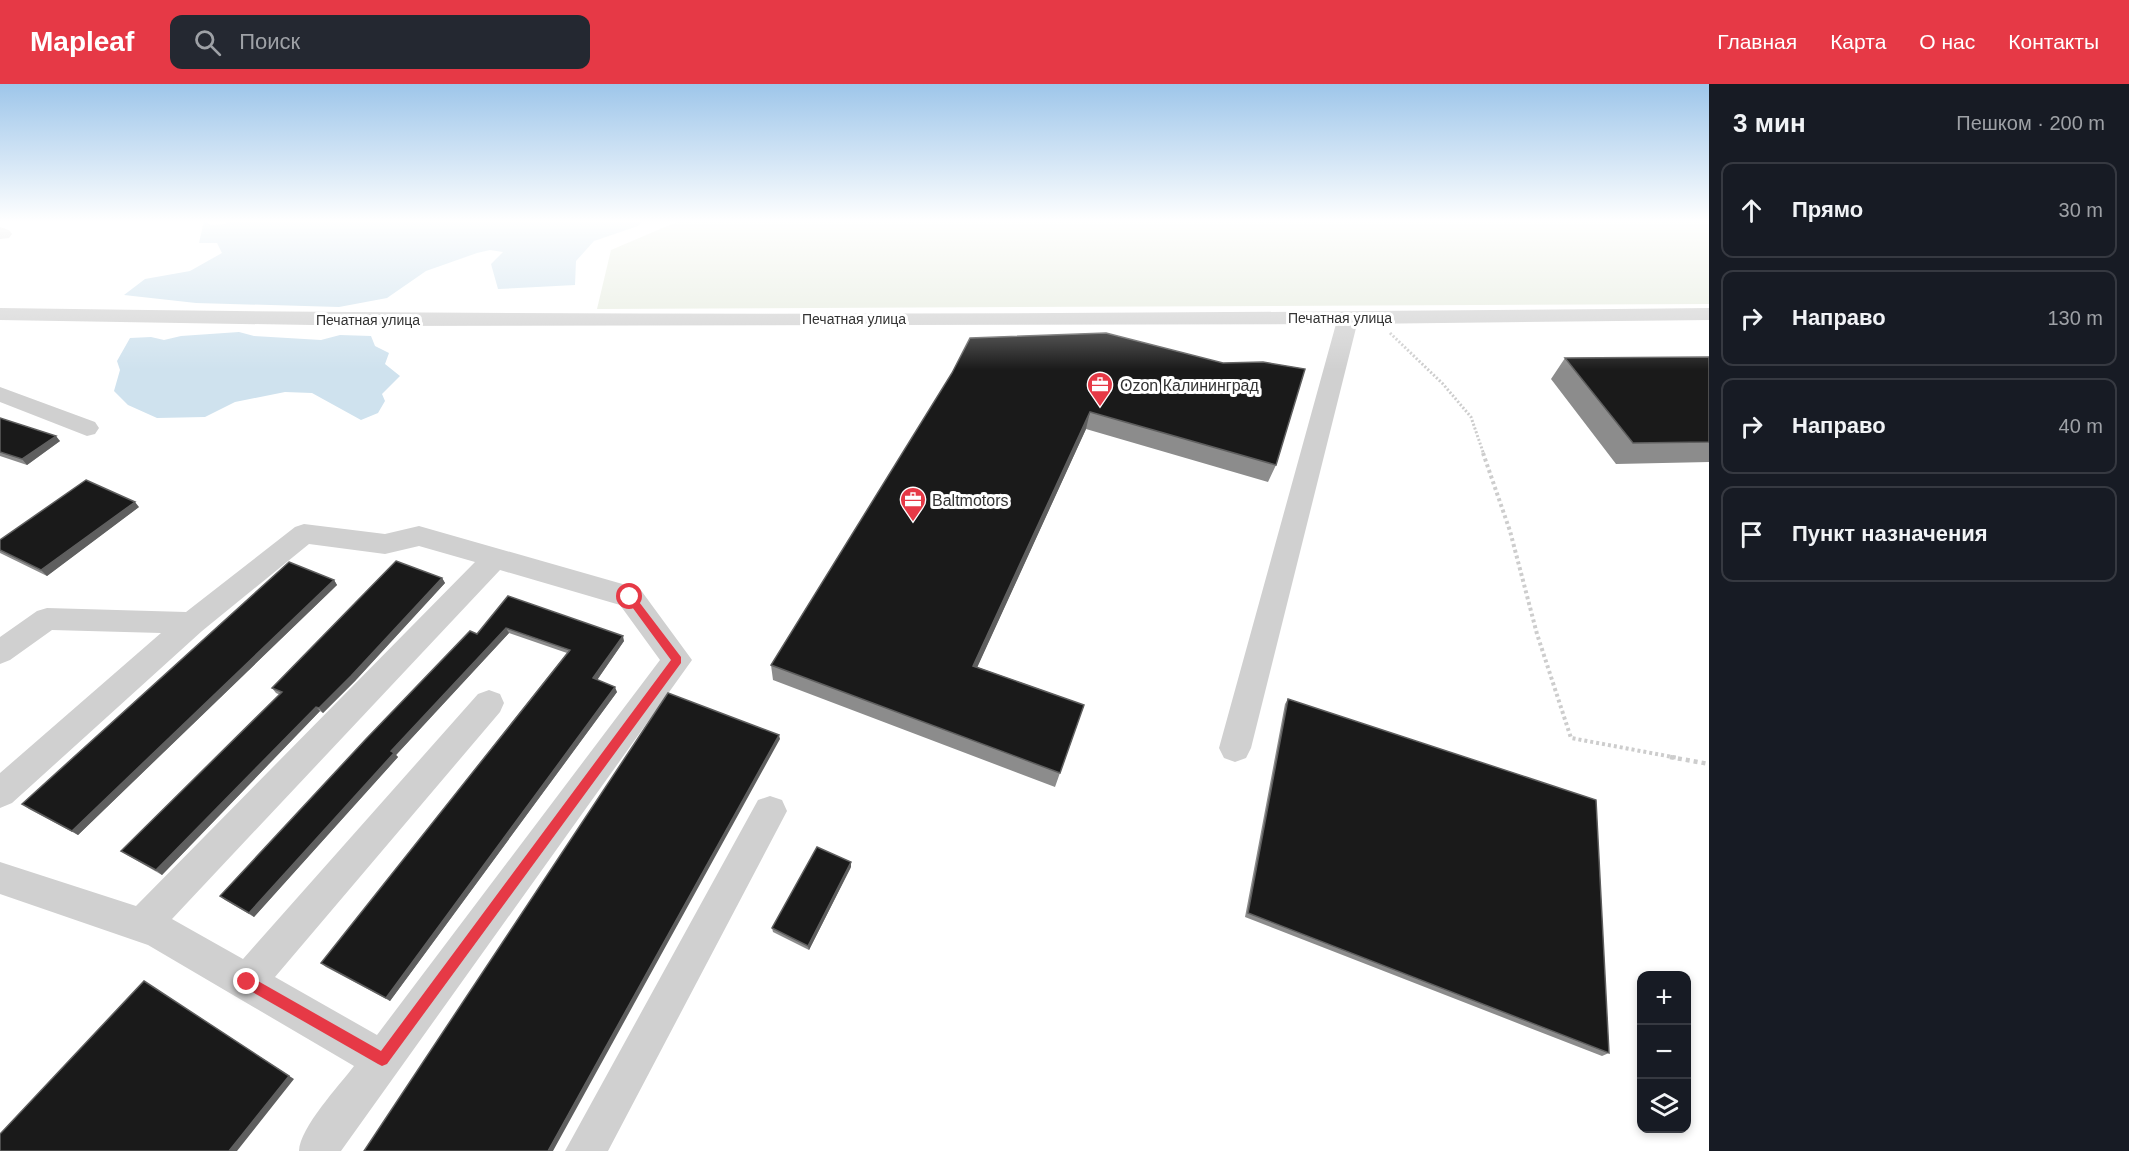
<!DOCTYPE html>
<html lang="ru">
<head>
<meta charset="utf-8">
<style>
	body { margin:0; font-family:Arial,sans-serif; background:#242831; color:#f1f3f6 }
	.controls { position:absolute; right:18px; bottom:18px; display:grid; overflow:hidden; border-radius:12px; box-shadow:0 3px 9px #0003 }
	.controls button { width:54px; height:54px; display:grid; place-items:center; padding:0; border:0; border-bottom:2px solid #363941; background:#171b24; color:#f1f3f6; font:30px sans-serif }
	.stop { position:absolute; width:18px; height:18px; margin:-14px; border:4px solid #e63946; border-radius:50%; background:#fff }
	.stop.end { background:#e63946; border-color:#fff; box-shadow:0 2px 6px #0008 }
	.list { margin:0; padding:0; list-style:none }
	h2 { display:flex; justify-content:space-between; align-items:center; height:78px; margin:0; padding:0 24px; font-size:26px }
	h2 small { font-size:20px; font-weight:400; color:#9ea1a6 }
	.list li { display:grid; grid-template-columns:39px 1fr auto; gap:18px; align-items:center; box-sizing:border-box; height:96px; margin:0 12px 12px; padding:0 12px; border:2px solid #363941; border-radius:12px }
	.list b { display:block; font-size:22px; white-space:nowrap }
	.list em { font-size:20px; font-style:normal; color:#9ea1a6 }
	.icon { flex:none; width:33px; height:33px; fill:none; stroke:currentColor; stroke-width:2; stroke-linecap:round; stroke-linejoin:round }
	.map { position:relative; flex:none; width:1709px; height:1067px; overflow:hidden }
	header { display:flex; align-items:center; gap:36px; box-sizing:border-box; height:84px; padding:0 30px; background:#e63946; color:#fff }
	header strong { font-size:28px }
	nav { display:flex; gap:33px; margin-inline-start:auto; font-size:21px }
	.search { width:420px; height:54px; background:#242831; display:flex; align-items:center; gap:15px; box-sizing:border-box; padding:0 21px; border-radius:12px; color:#9ea1a6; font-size:22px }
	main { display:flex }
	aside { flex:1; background:#171b24 }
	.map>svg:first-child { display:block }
	.green { fill:#e6ecdf }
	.water { fill:#cfe2ee }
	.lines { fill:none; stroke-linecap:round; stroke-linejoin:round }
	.path-far2 { stroke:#cdcdcd; stroke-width:3; stroke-dasharray:2 2; stroke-linecap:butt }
	.path-far1 { stroke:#cdcdcd; stroke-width:4; stroke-dasharray:3 3; stroke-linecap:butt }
	.path { stroke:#cdcdcd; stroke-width:4.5; stroke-dasharray:4 4; stroke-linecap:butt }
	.minor { fill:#d0d0d0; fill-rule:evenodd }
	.wall { fill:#8c8c8c }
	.shaded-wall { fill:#5f5f5f }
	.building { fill:#1a1a1a; stroke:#5f5f5f; stroke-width:1.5 }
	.route { fill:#e63946 }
	.labels { text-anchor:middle; stroke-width:6; stroke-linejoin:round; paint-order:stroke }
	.far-street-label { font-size:14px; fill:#333; stroke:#fff }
	.poi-label { font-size:16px; fill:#333; stroke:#fff; text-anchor:start }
</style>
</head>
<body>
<header>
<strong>Mapleaf</strong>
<div class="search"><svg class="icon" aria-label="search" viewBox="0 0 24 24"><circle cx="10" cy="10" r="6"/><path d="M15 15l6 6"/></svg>Поиск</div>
<nav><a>Главная</a><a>Карта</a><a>О нас</a><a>Контакты</a></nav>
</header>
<main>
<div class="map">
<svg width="1709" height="1067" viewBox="0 0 1709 1067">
	<rect width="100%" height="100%" fill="#fff"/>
	<!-- green -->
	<path class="green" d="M679,137H1709V220L597,225L611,166Z"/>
	<!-- water -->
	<path class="water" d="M204,137L211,141L225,140L228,137H643L638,142L594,157L576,177L575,201L498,205L491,180L503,168L490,166L477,169L426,187L387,214L339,223L196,219L124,211L145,195L190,187L222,169L217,159H199Z
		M239,248L254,252L321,256L340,251L371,252L375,262L389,269L385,280L400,292L382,310L385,317L378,329L361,336L312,309L285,308L235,318L205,333L157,334L128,321L114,307L120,286L117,277L130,254L151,253L164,256L181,252Z"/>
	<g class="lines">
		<!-- path-far2 -->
		<path class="path-far2" d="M1390,249L1443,300L1471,333L1484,371"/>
		<!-- path-far1 -->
		<path class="path-far1" d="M1483,369L1510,447L1537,550L1571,654L1678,674"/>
		<!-- path -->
		<path class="path" d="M1670,673L1709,680"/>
		<!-- minor -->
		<path class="minor" d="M0,143L9,146L12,150L9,154L0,155Z
			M0,224C570,233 1139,230 1709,224V236L1357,240L1251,664L1246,674L1235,678L1224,674L1219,664L1336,240L372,242L0,236Z
			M0,303L95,338L99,344L95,350L87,352L0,318Z
			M304,440L385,450L419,442L640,505L692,576L341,1067H299C300,1043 339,1002 354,982L148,861L0,810V778L136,822L475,478L419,462L385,470L309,460L202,547L12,719L0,724V689L161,549L52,546L10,576L0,580V553L37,527L47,524L186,528L295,443ZM500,486L620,521L660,576L377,951L275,893L500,628L504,619L500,610L489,606L478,610L243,875L172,835Z
			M770,712L782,716L787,727L608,1067H565L758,716Z"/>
	</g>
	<!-- wall -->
	<path class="wall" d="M1709,273V378L1616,380L1551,295L1565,274Z
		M1223,279L1276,381L1268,398L1086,345L977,583L1084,621L1055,703L773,596L771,581L952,289Z
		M0,334L60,357L27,381L0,372Z
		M139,423L47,492L0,469V456Z
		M442,494L445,499L355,597L323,629L320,627L162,791L127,771L121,767L280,611L276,609L272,604Z
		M334,496L337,501L78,751L29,725L22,720Z
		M508,512L624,557L597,596L617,608L390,917L326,883L321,879L567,569L509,549L396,671L398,673L254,833L225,816L220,812L477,550Z
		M1288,615L1609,969L1602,972L1245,833L1285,620Z
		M851,783L809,866L773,848L772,844Z"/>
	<!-- shaded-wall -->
	<path class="shaded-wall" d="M1090,328L1086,345L971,597L973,582Z
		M56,352L60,357L27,381L22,375Z
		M135,418L139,423L47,492L41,486Z
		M442,494L445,499L355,597L323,629L319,624Z
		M334,496L337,501L78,751L72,747Z
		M506,544L509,549L396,671L398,673L254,833L249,829L391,667Z
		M623,552L624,557L595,599L593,594Z
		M615,603L617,608L390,917L386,914Z
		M316,623L320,627L162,791L156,786Z
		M779,651L780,655L553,1067H548Z
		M851,778V783L809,866L808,862Z
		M150,901L294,995L237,1067H229Z"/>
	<!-- building -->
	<path class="building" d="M1106,249L1223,279L1263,278L1305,285L1276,381L1090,328L973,582L1084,621L1060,689L771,581L952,289L970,254Z
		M1709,273V358L1633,359L1565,274Z
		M0,334L56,352L22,375L0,368Z
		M86,396L135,418L41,486L0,466V456Z
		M396,477L442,494L351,592L319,624L316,623L156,786L121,767L282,608L272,604Z
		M289,478L334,496L72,747L22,720Z
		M508,512L623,552L593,594L615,603L386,914L321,879L570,566L506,544L391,667L394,669L249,829L220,812L366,655L470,547L477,550Z
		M668,609L779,651L548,1067H364Z
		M1288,615L1596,716L1609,969L1248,829Z
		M817,763L851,778L808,862L772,844Z
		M144,897L289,992L229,1067H0V1050Z"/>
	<!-- sky -->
	<linearGradient id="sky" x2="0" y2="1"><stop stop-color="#9ec6ea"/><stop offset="0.48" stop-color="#fff"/><stop offset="1" stop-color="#fff" stop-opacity="0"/></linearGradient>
	<rect width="1709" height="286" fill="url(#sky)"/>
	<!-- route -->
	<path class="route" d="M630,509L633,510L681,573V579L387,980L382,982L378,980L242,902L241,898L242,893L247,891L251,893L381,967L671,576L627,516V510Z"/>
	<!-- icons -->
	<defs>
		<symbol id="office-pin" viewBox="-11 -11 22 30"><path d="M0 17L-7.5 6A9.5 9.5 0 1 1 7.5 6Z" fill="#e63946" stroke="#fff"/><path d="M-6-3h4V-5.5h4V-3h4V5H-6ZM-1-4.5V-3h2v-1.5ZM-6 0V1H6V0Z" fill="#fff"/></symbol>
	</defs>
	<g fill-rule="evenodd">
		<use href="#office-pin" x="1085" y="286" width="30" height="40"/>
		<use href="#office-pin" x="898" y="401" width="30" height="40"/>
	</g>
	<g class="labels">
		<!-- far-street labels -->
		<g class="far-street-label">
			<text x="1340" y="239">Печатная улица</text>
			<text x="854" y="240">Печатная улица</text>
			<text x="368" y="241">Печатная улица</text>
		</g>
		<!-- poi labels -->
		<g class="poi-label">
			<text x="1120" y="307">Ozon Калининград</text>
			<text x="932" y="422">Baltmotors</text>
		</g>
	</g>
</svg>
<div class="controls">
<button>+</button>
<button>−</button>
<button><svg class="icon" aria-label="layers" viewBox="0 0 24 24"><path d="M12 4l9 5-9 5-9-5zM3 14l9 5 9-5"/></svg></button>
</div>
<div class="stop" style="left:630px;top:513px"></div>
<div class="stop end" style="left:247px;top:898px"></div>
</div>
<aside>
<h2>3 мин<small>Пешком · 200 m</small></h2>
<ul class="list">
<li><svg class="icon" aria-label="ahead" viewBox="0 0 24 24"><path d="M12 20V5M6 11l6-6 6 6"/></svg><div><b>Прямо</b></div><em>30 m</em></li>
<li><svg class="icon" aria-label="right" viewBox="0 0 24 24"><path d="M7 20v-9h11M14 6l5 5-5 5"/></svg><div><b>Направо</b></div><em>130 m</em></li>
<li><svg class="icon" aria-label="right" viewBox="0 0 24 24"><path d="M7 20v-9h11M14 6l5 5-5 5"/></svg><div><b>Направо</b></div><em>40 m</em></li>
<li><svg class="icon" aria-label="arrive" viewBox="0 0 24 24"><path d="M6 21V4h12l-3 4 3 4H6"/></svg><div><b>Пункт назначения</b></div></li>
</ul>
</aside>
</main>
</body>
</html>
